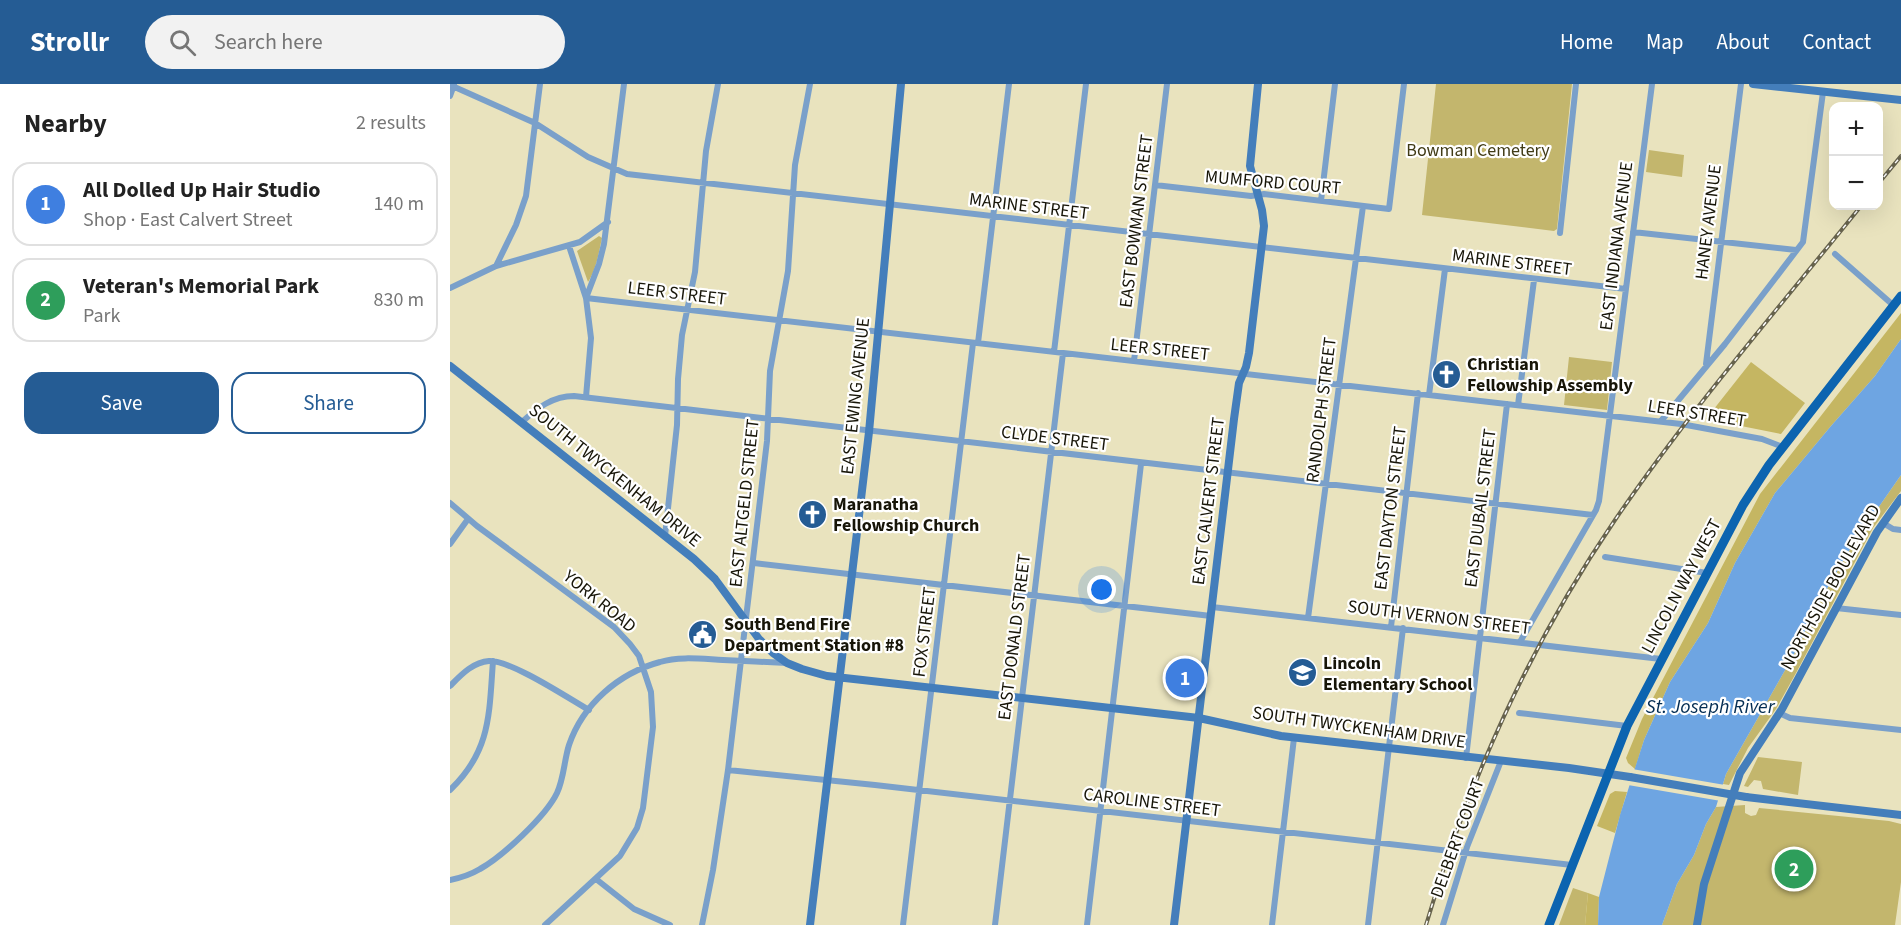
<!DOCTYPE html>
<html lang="en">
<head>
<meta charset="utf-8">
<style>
	body { margin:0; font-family:"Source Sans 3",sans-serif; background:#f2f2f2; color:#222 }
	.controls { position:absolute; right:18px; top:18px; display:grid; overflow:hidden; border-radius:12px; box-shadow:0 6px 24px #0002 }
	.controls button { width:54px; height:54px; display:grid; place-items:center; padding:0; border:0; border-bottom:2px solid #e0e0e0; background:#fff; color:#222; font:30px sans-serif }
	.you { position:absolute; left:652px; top:506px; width:21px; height:21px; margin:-15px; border:4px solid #fff; border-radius:50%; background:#1a73e8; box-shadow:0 0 0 9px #1a73e833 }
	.badge { display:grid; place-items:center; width:39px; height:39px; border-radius:50%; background:#255c94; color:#fff; font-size:20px; font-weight:700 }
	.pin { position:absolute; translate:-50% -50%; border:3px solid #fff; box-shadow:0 2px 6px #0006 }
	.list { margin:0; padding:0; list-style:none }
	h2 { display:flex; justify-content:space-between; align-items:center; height:78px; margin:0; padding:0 24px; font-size:26px }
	h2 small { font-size:20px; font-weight:400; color:#767676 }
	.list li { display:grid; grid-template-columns:39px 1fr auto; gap:18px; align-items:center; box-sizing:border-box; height:84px; margin:0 12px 12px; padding:0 12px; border:2px solid #e0e0e0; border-radius:18px }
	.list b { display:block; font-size:22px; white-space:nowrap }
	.list p { margin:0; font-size:20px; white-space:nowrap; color:#767676 }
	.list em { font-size:20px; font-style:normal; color:#767676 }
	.actions { display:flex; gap:12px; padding:18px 24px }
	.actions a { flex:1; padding:14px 0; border:2px solid #255c94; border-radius:18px; text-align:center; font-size:21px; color:#255c94 }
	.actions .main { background:#255c94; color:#fff }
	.icon { flex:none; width:33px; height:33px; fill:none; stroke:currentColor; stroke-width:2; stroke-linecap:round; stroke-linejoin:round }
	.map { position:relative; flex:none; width:1451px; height:841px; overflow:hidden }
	header { display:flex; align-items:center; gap:36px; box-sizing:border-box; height:84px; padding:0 30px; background:#255c94; color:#fff }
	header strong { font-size:28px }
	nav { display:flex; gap:33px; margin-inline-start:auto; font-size:21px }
	.search { width:420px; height:54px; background:#f2f2f2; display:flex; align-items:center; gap:15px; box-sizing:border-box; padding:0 21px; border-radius:33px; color:#767676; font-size:22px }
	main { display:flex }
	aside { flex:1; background:#fff }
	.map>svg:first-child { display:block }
	.green { fill:#c3b66d }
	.forest { fill:#c5b662 }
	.water { fill:#6ea5e2 }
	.pier { fill:#e9e3be }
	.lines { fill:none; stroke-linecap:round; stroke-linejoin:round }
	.street { stroke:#7aa0ca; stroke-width:6 }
	.secondary { stroke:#447ebb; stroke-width:8 }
	.primary { stroke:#0c64b0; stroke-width:9 }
	.rail-casing { stroke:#67634d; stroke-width:4 }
	.rail { stroke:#fff; stroke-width:1.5; stroke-dasharray:4.5; stroke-linecap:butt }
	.secondary-bridge { stroke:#447ebb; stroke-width:8 }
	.labels { text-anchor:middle; stroke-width:4.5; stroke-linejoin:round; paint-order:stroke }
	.park-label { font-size:18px; fill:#413b16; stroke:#fff }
	.street-label { font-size:18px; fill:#171508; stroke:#fff }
	.poi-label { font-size:18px; font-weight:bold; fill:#171508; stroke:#fff; text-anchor:start }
	.water-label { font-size:20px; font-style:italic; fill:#042d53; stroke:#fff }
</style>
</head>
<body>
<header>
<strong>Strollr</strong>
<div class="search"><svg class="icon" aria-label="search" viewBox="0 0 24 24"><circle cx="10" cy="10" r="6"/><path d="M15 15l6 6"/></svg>Search here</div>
<nav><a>Home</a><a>Map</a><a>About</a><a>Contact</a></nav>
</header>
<main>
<aside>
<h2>Nearby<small>2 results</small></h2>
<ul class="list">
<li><span class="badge" style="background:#3f7fe0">1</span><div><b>All Dolled Up Hair Studio</b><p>Shop · East Calvert Street</p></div><em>140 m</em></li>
<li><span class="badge" style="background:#2e9e5b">2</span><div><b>Veteran's Memorial Park</b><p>Park</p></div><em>830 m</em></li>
</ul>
<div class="actions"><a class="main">Save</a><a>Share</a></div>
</aside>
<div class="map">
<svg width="1451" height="841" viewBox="0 0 1451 841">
	<rect width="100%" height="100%" fill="#e9e3be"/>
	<!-- green -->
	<path class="green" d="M986,0H1122L1107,145L1104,147L972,131Z
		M1199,66L1234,71L1232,93L1196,88Z
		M149,152L152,154C149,168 146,186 138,198L127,167Z
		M1119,273L1162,278L1157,326L1114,321Z
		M1451,391V407L1423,444L1346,589L1326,625L1298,664L1279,701L1273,700L1276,690L1342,574L1371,515L1403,460Z
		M1308,673L1352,678L1348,711L1313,705L1311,697L1304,696L1298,703L1294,702Z
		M1295,721V729L1301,732L1306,731L1309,724L1439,737L1451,740V798L1445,841H1212L1227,800L1244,771L1256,740L1266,723Z
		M1123,804L1138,809L1135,841H1109Z"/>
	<!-- forest -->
	<path class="forest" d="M1451,229V255L1425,292L1381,342L1325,409L1285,479L1258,539L1220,598L1194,656L1185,685L1178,679L1176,674L1192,635L1310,410Z
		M1301,278L1355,319L1331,350L1256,335Z
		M1165,707L1177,708L1165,749L1147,742L1160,710Z
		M1138,809L1149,813L1148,841H1135Z"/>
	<!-- water -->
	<path class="water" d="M1451,255V391L1403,460L1371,515L1342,574L1276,690L1266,723L1256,740L1244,771L1227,800L1212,841H1148L1149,813L1170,731L1194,656L1220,598L1258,539L1285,479L1325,409L1381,342L1425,292Z"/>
	<!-- pier -->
	<path class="pier" d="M1182,685L1275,701L1271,717L1178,701Z"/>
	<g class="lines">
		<!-- street -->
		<path class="street" d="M0,1L85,39L138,73L177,90L1176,205
			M0,12L4,1
			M705,101L801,112L814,110L939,125L954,0
			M871,117L885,0
			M1183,148L1346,166
			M1110,149L1126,0
			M119,162L136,214L1231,340L1312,355L1333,363
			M1385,170L1443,221
			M46,182L66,141L76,112L90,0
			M0,204L46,182L130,158L158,138
			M528,259L559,0
			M604,268L636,0
			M684,277L717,0
			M1256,280L1291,0
			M979,311L995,185
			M136,313L141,254L136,214L149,180L154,160L174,0
			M1068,321L1084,196
			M1211,337L1275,260L1353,158L1373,8
			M72,338C87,324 103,312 124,312L1143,431
			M0,419L27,442L164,543L180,560L189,572L201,608L203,643L193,724L187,744L170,772L95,841
			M1433,439L1443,445L1451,446
			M215,452L227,341L228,295L232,251L245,188L256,67L268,0
			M0,460L18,435
			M1155,473L1257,489
			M304,479L761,532
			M762,523L1211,575
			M1386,524L1451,531
			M858,534L913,122
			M941,543L968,309
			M1070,558L1146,426L1149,417L1202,0
			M0,602C11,591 23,578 39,577C61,576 118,614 139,626
			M1069,629L1177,642
			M1329,629L1340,634L1451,646
			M1016,674L1057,320
			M278,686L425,701L1122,781
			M0,706C41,667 39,630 43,577
			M146,795L184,825L220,841
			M0,796C10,794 20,791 30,785C52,773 96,732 107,709C114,694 114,677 119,661C133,620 169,589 210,578C230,572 252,575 273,576C294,577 316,578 337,579
			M252,841L263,786L278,686L317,357L320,287L338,187L345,81L360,0
			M453,841L523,259
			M545,841L613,269
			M637,841L691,380
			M822,841L844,654
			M918,841L953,544
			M993,841L1017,763L1051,677"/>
		<!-- secondary -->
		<path class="secondary" d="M1303,0L1451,16
			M0,282L244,475L265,495L309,555L323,569L337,579L352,585L377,592L749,634L831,652L1119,684L1180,693
			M1296,713L1451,731
			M360,841L419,348L451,0
			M724,841L784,335L789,299L796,283L799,269L814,142L812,126L800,82L808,0
			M1247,841L1254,800L1290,689L1332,625L1427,448L1451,414"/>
		<!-- primary -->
		<path class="primary" d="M1099,841L1177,642L1293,421L1319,381L1451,212"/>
		<defs>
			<path id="rail" d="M1428,100L1451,72
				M976,841C1018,698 1081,559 1165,436C1240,326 1328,225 1411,122"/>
		</defs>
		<!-- rail casing -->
		<use href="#rail" class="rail-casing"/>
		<!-- rail -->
		<use href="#rail" class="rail"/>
		<!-- secondary-bridge -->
		<path class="secondary-bridge" d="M1180,693L1296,713"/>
	</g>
	<!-- icons -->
	<defs>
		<symbol id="church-disc" viewBox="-11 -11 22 22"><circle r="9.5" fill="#255c94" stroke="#fff"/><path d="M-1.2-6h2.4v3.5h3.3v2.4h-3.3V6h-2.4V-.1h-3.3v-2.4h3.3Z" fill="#fff"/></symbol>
		<symbol id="civic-disc" viewBox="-11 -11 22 22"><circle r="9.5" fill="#255c94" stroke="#fff"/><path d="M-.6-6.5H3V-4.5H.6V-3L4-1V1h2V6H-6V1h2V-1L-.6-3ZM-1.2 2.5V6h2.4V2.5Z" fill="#fff"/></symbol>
		<symbol id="school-disc" viewBox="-11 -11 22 22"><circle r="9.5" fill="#255c94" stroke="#fff"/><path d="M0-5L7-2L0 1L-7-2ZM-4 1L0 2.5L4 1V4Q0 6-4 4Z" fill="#fff"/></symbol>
	</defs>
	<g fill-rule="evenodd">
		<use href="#church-disc" x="980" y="274" width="33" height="33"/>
		<use href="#church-disc" x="346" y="414" width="33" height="33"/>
		<use href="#civic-disc" x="236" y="534" width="33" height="33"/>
		<use href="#school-disc" x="836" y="572" width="33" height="33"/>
	</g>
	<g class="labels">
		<!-- park labels -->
		<g class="park-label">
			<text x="1028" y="72">Bowman Cemetery</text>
		</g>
		<!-- street labels -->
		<g class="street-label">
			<text transform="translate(823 98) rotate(5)" y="6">MUMFORD COURT</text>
			<text transform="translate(579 122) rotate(7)" y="6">MARINE STREET</text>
			<text transform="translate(686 137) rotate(-83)" y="6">EAST BOWMAN STREET</text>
			<text transform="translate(1258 138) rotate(-83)" y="6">HANEY AVENUE</text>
			<text transform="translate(1166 162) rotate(-83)" y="6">EAST INDIANA AVENUE</text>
			<text transform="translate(1062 178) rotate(7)" y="6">MARINE STREET</text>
			<text transform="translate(227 209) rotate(7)" y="6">LEER STREET</text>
			<text transform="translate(710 265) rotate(6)" y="6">LEER STREET</text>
			<text transform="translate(405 312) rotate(-84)" y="6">EAST EWING AVENUE</text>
			<text transform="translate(871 326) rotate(-83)" y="6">RANDOLPH STREET</text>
			<text transform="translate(1247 329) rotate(9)" y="6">LEER STREET</text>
			<text transform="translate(605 354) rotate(7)" y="6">CLYDE STREET</text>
			<text transform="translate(165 391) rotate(39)" y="6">SOUTH TWYCKENHAM DRIVE</text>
			<text transform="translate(758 417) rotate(-83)" y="6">EAST CALVERT STREET</text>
			<text transform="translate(294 419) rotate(-84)" y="6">EAST ALTGELD STREET</text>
			<text transform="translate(940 424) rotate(-83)" y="6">EAST DAYTON STREET</text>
			<text transform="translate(1030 424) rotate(-83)" y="6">EAST DUBAIL STREET</text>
			<text transform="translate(1231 502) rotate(-62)" y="6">LINCOLN WAY WEST</text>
			<text transform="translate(1380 503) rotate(-61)" y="6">NORTHSIDE BOULEVARD</text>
			<text transform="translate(150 517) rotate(39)" y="6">YORK ROAD</text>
			<text transform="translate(989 533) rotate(7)" y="6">SOUTH VERNON STREET</text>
			<text transform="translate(474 548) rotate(-83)" y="6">FOX STREET</text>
			<text transform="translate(564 553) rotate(-83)" y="6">EAST DONALD STREET</text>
			<text transform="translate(909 643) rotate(8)" y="6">SOUTH TWYCKENHAM DRIVE</text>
			<text transform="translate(702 718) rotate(7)" y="6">CAROLINE STREET</text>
			<text transform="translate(1007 754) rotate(-70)" y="6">DELBERT COURT</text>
		</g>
		<!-- poi labels -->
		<g class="poi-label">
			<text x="1017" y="286">Christian<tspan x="1017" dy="21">Fellowship Assembly</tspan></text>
			<text x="383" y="426">Maranatha<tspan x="383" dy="21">Fellowship Church</tspan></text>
			<text x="274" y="546">South Bend Fire<tspan x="274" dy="21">Department Station #8</tspan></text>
			<text x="873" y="585">Lincoln<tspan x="873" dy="21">Elementary School</tspan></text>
		</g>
		<!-- water labels -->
		<g class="water-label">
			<text x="1260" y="629">St. Joseph River</text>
		</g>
	</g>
</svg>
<div class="controls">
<button>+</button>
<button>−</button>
</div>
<div class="you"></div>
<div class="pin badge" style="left:735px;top:594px;background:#3f7fe0">1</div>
<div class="pin badge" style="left:1344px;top:785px;background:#2e9e5b">2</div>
</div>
</main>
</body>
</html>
